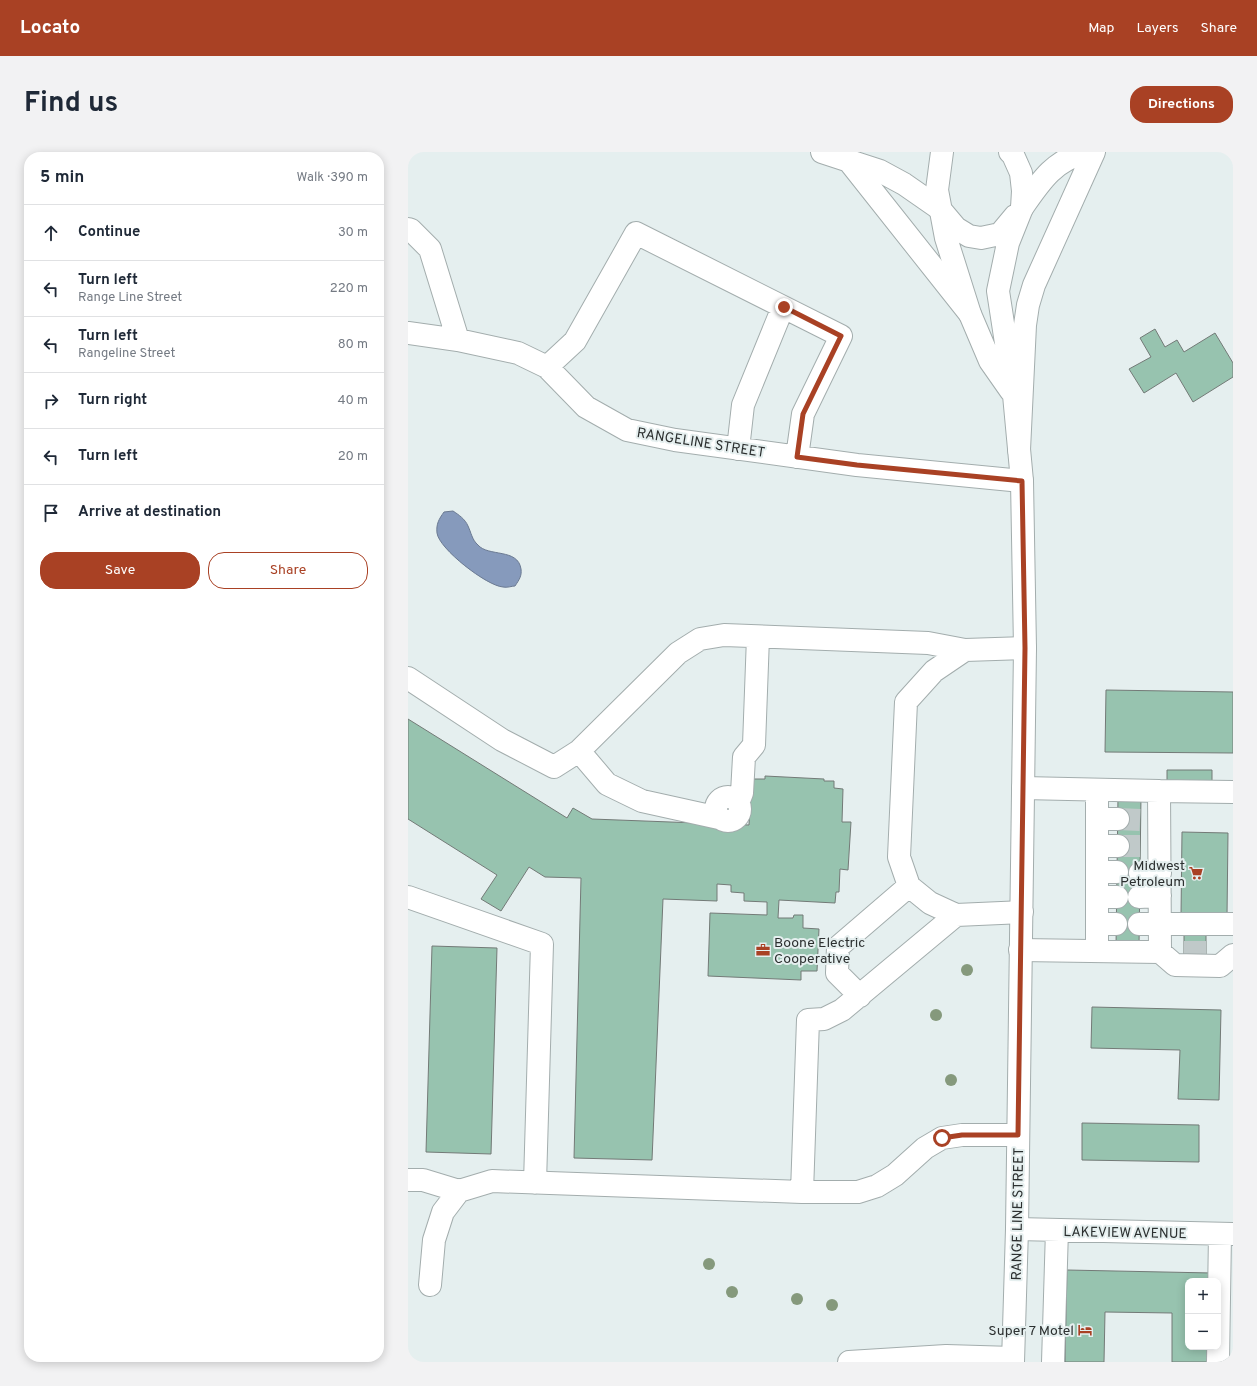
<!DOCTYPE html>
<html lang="en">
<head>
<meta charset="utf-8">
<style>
	body { margin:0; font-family:Overpass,sans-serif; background:#f2f2f3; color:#1f2937 }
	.controls { position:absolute; right:12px; bottom:12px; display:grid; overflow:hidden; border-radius:8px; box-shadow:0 2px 10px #0003 }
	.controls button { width:36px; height:36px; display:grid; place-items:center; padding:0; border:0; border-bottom:1px solid #e0e1e3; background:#fff; color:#1f2937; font:20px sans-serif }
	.stop { position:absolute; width:12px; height:12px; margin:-9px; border:3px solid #a94124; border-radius:50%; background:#fff }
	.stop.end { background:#a94124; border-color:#fff; box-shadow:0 1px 4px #0008 }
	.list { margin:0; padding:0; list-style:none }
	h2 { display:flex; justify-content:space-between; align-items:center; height:52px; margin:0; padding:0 16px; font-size:17px }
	h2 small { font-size:13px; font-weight:400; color:#747a83 }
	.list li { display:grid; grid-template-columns:26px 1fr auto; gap:12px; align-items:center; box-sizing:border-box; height:56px; padding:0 16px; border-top:1px solid #e0e1e3 }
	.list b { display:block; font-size:15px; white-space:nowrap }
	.list p { margin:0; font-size:13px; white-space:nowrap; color:#747a83 }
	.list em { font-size:13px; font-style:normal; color:#747a83 }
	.actions { display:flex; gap:8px; padding:12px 16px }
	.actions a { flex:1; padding:9px 0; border:1px solid #a94124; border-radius:16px; text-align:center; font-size:14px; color:#a94124 }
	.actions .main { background:#a94124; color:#fff }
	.icon { flex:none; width:22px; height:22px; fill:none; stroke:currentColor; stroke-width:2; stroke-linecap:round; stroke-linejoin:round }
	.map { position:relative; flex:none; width:825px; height:1210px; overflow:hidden; border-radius:16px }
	header { display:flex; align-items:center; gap:24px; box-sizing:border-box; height:56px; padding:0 20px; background:#a94124; color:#fff }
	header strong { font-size:19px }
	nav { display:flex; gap:22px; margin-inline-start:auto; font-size:14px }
	.intro { display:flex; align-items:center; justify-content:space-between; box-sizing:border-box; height:96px; padding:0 24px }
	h1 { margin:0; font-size:28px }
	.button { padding:10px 18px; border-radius:16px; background:#a94124; color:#fff; font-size:14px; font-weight:700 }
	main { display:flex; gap:24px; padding:0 24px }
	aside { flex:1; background:#fff; border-radius:16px; box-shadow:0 2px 10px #0003 }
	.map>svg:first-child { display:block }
	.water { fill:#869abc; stroke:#6b7a92 }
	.building { fill:#97c3af; stroke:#737a77 }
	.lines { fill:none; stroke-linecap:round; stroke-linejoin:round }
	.minor-tunnel { stroke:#c0c9c9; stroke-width:22; stroke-dasharray:22 11; stroke-linecap:butt }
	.minor-casing { stroke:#a3adad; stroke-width:24 }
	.major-casing { stroke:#a3adad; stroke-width:24 }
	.highway-casing { stroke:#a3adad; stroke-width:24 }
	.minor { stroke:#fff; stroke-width:22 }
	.major { stroke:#fff; stroke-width:22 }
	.highway { stroke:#fff; stroke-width:22 }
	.tree { fill:#85997c }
	.route { stroke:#a94124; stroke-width:5 }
	.labels { text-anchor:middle; stroke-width:4; stroke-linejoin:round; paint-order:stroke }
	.street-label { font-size:14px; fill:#2c3030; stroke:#e5efef }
	.poi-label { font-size:14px; fill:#2c3030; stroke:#e5efef; text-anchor:end }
</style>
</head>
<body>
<header>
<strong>Locato</strong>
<nav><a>Map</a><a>Layers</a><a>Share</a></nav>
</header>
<div class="intro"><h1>Find us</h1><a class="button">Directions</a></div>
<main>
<aside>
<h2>5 min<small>Walk · 390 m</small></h2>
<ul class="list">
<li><svg class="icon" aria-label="ahead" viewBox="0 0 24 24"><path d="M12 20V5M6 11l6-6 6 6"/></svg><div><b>Continue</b></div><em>30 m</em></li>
<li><svg class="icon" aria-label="left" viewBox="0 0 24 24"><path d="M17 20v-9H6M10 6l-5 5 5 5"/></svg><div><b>Turn left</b><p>Range Line Street</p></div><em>220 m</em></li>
<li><svg class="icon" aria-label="left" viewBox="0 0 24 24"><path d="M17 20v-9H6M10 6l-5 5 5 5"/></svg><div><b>Turn left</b><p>Rangeline Street</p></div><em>80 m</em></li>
<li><svg class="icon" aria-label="right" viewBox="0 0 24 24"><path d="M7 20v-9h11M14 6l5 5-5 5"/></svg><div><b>Turn right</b></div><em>40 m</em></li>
<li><svg class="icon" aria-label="left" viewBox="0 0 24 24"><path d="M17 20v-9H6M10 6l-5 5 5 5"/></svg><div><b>Turn left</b></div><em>20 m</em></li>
<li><svg class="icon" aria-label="arrive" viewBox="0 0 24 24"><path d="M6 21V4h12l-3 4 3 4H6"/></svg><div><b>Arrive at destination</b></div></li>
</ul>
<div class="actions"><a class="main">Save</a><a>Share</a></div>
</aside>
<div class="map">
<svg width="825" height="1210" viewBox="0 0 825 1210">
	<rect width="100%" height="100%" fill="#e5efef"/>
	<!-- water -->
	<path class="water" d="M45,359C51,363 57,367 60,374C63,380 64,388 70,393C80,405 110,396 113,417C114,424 111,428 107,434C104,434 99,436 95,435C79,434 31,397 29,381C28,372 31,367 36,360Z"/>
	<!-- building -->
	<path class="building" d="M747,177L757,195L769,188L776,200L807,181L825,211V225L785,250L768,221L736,241L721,217L743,205L732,186Z
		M698,538L825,540V601L697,600Z
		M0,567L159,666L165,656L184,667L341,673L343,627H357V624L416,627V629H426V636L435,637L434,670H443L440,718L432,717L431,740H428L427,751L371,748L370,766H385L386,763H395V776L411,777L409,819H393V828L300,824L302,761L359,763V750L336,749V741L323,740V733L309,732V749L255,747L244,1008L166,1006L173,726L137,725L121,715L93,759L73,747L89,723L0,667Z
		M759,618H804V633L759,638Z
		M710,644H733L731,794H708Z
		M774,680L820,681L819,764L773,763Z
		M776,775H798V809L776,808Z
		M24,794L89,796L83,1002L18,1000Z
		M684,855L813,858L811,948L770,947L772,898L683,896Z
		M674,971L791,973V1010L674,1008Z
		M659,1118L804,1121V1129H780V1195H803V1210H764V1161L697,1160L696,1210H657Z"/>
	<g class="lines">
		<!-- minor-tunnel -->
		<path class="minor-tunnel" d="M710,667L733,668
			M710,694H732
			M776,800H798"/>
		<defs>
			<path id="minor" d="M0,77L3,78L22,97L50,188
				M0,181L50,188L110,201L139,215L178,255L219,278L267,288L449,313L614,329
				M139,215L167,189L228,81L433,184L395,262L389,305
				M330,297L335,253L375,155
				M557,498L526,519L498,550L491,705L501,734L522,751L548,763L614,760
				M0,526L94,588L146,615L171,599L270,501L292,487L316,483L520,491L557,498L617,496
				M171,599L199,632L234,649L311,666
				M751,639L825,640
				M308 657a12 12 0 1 1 24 0a12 12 0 1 1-24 0Z
				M330,651L334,641L336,605L346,593L350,485
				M689,667H710
				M690,694H710
				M689,720H709
				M732,721H752
				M0,745L134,792L127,1031
				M689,745H709
				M731,745L752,744
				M689,772H708
				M731,772H825
				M612,798L752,800L751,639L615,636
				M689,798V638
				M752,800L767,813L812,814L825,803
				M452,844L429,821L430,795L501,734
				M0,1028H15L51,1039
				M394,1040L400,868L416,867L434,858L548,763
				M609,1077L825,1082
				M22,1133L26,1088L35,1060L51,1039L84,1029L394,1040H450L469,1034L487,1023L517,996L534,986L554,983H610
				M441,1210L538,1204
				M538,1210V1204L605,1206
				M645,1210L649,1078
				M810,1210L812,1082"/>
			<path id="major" d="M534,0L529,38L538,86L562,162L582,209L603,239
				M602,0L605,3L613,21L615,39L614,56L600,91L590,139L606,243L614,329L617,496L609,1077L605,1210
				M532,57L548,76L561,84L573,86L592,82L607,64"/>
			<path id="highway" d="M414,0L472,19L496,32L532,57
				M440,8L562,162
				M614,56C632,30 646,8 678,0
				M611,298L617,173L620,153L626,133L686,0"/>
		</defs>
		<!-- minor casing -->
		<use href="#minor" class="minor-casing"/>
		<!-- major casing -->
		<use href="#major" class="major-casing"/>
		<!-- highway casing -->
		<use href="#highway" class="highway-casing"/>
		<!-- minor -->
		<use href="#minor" class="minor"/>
		<!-- major -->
		<use href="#major" class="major"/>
		<!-- highway -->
		<use href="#highway" class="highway"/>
	</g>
	<!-- trees -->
	<g class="tree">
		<circle cx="559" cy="818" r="6"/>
		<circle cx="528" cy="863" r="6"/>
		<circle cx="543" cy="928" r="6"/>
		<circle cx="301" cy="1112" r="6"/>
		<circle cx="324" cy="1140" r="6"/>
		<circle cx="389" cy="1147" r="6"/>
		<circle cx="424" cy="1153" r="6"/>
	</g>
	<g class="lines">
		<!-- route -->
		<path class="route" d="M376,155L433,184L395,262L389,305L449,313L614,329L617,496L610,983H554L534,986"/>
	</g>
	<!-- icons -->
	<defs>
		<symbol id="supermarket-bare" viewBox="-9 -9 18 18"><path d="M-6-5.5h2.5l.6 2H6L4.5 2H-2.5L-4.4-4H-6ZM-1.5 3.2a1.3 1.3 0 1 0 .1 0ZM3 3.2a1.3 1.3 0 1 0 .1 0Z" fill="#a94124" stroke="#e5efef" stroke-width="2.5" paint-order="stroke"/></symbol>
		<symbol id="office-bare" viewBox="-9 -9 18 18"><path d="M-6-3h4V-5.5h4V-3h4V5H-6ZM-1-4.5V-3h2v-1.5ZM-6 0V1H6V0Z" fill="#a94124" stroke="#e5efef" stroke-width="2.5" paint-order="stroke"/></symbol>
		<symbol id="hotel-bare" viewBox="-9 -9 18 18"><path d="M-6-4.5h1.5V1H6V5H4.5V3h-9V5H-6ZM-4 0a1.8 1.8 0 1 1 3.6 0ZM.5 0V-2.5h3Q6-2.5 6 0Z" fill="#a94124" stroke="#e5efef" stroke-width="2.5" paint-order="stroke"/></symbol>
	</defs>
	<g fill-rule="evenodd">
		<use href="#supermarket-bare" x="778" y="711" width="20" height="20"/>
		<use href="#office-bare" x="345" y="788" width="20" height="20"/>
		<use href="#hotel-bare" x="667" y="1168" width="20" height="20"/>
	</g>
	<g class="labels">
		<!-- street labels -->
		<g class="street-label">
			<text transform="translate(293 290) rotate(9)" y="5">RANGELINE STREET</text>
			<text transform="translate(609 1062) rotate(-89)" y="5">RANGE LINE STREET</text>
			<text transform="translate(717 1080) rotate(1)" y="5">LAKEVIEW AVENUE</text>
		</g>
		<!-- poi labels -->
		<g class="poi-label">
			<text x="777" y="718">Midwest<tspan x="777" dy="16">Petroleum</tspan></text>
			<text x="366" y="795" text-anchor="start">Boone Electric<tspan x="366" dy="16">Cooperative</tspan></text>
			<text x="666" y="1183">Super 7 Motel</text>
		</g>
	</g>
</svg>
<div class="controls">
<button>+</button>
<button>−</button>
</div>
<div class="stop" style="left:534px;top:986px"></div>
<div class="stop end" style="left:376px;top:155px"></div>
</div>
</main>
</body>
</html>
